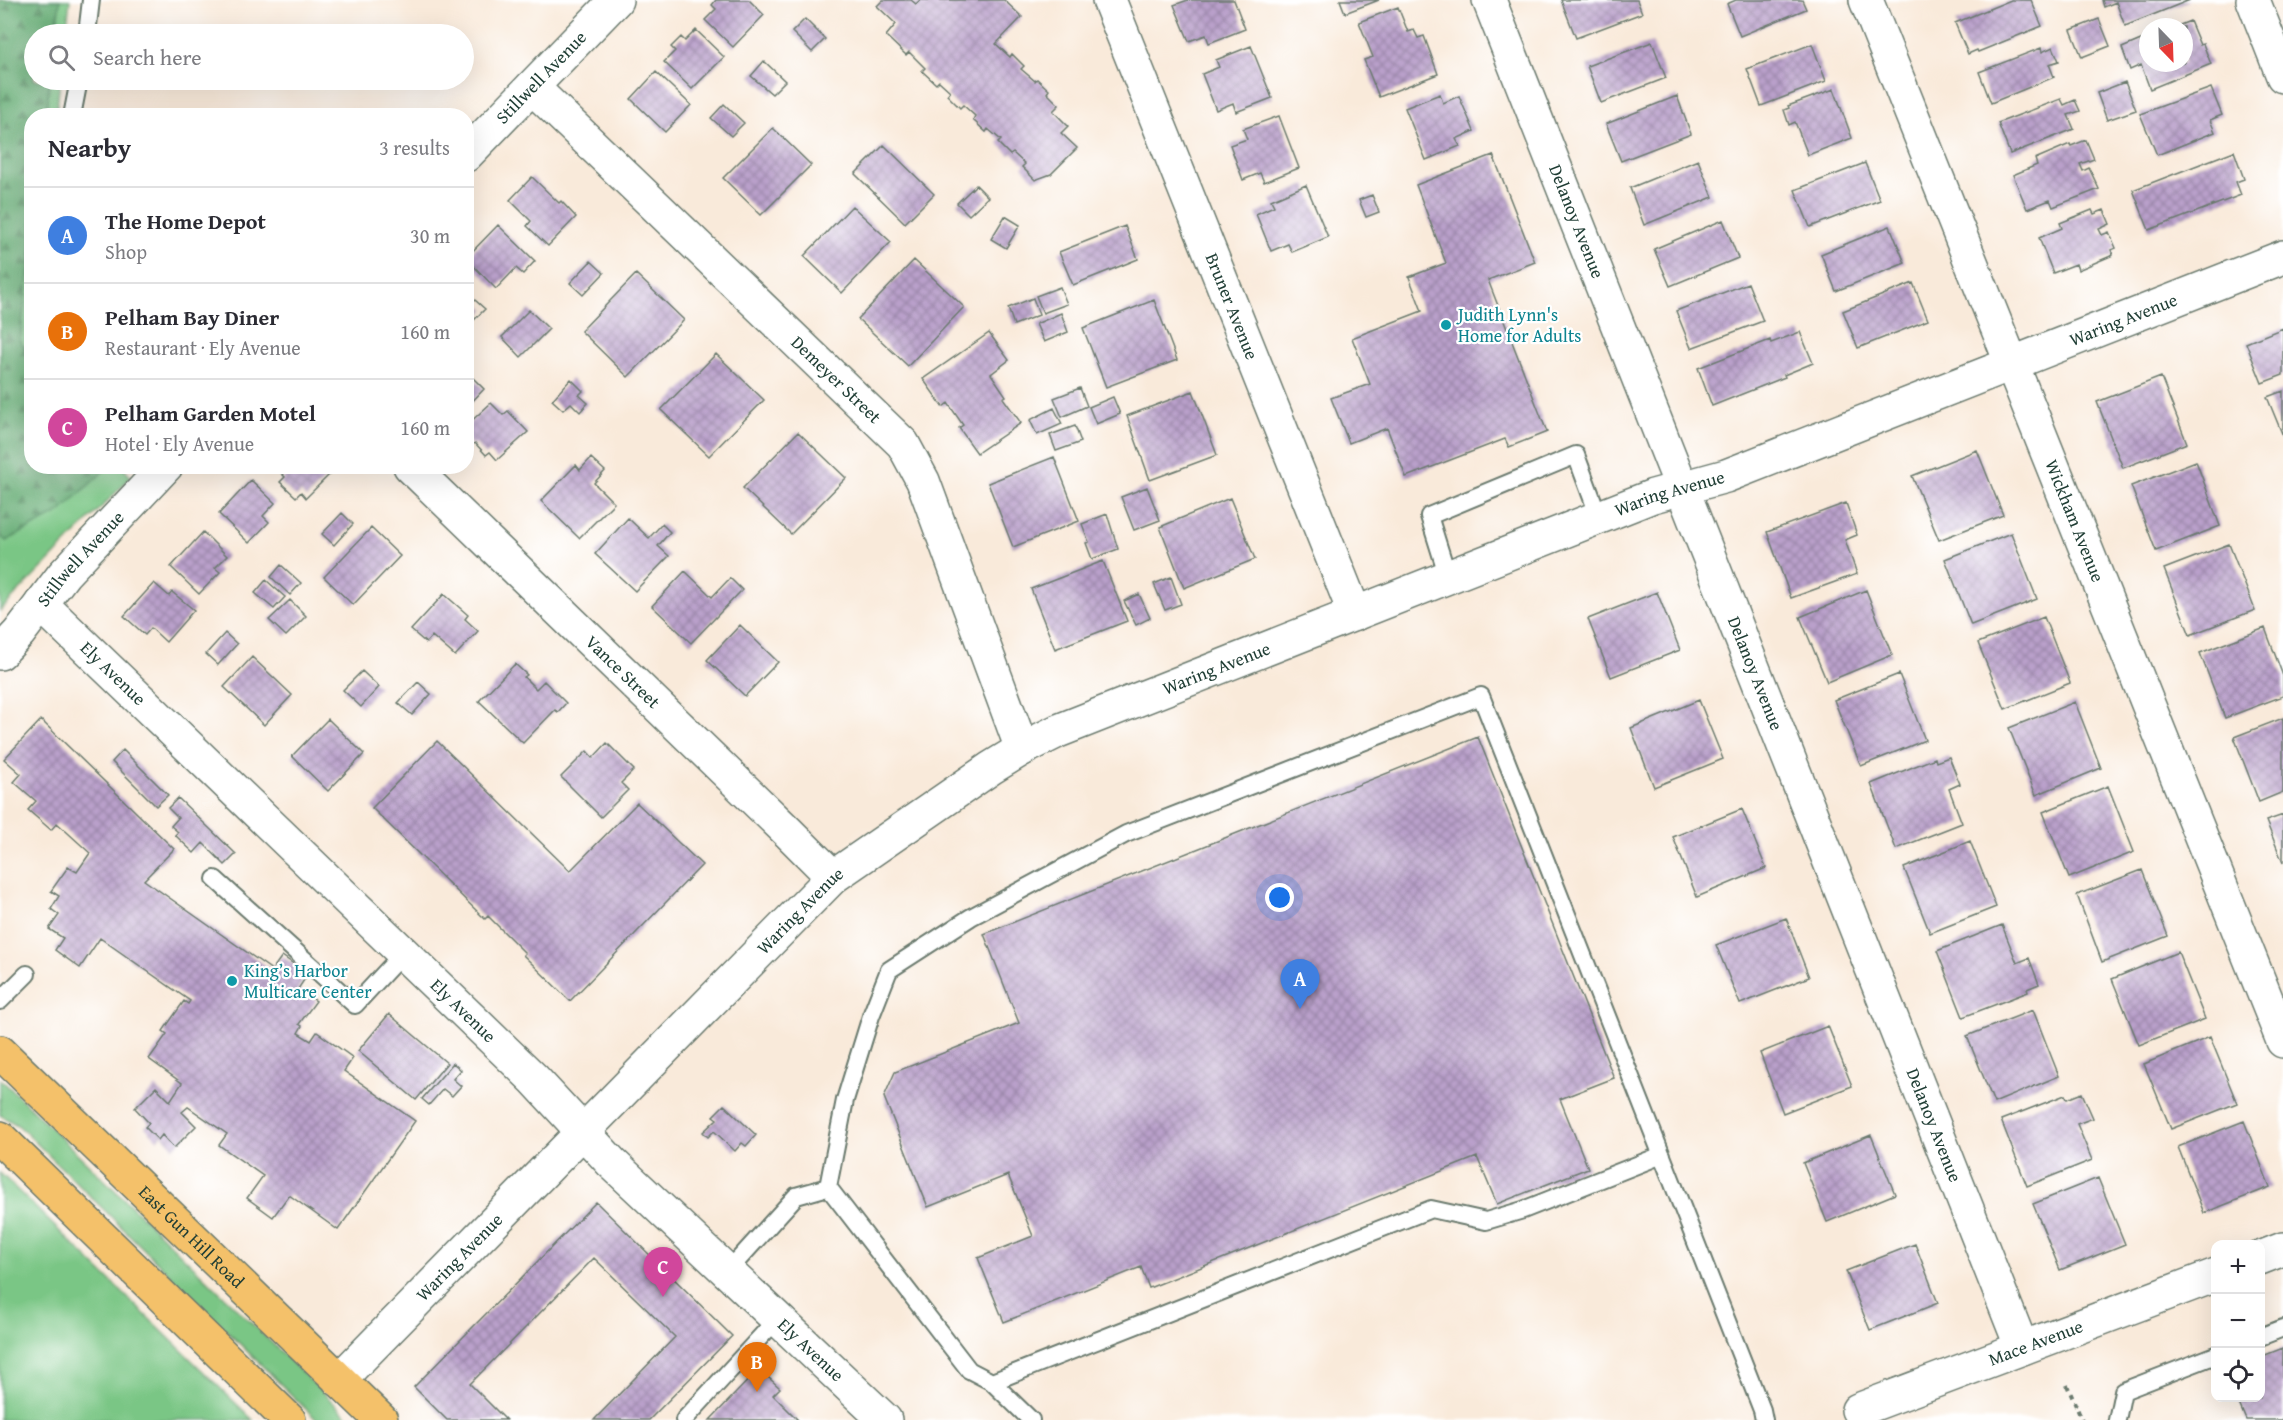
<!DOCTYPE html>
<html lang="en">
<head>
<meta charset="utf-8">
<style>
	body { margin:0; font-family:"Gentium Book Plus",serif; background:#f7f7f7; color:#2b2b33 }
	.controls { position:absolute; right:18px; bottom:18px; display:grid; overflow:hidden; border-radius:12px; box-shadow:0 6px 24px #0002 }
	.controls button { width:54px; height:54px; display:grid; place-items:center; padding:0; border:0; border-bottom:2px solid #e1e1e2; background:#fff; color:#2b2b33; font:30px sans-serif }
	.compass { position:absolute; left:2139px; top:18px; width:54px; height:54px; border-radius:50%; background:#fff; box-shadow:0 6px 24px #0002; rotate:157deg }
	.you { position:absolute; left:1280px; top:898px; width:21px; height:21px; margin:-15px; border:4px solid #fff; border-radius:50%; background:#1a73e8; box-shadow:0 0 0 9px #1a73e833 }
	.badge { display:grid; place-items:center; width:39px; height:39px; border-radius:50%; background:#b5179e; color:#fff; font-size:20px; font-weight:700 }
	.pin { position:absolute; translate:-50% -50px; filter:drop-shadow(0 2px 3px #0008) }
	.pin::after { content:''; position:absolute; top:32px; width:21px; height:18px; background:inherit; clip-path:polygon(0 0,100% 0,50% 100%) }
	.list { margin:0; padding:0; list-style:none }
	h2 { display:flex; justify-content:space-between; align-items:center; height:78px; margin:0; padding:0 24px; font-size:26px }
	h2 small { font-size:20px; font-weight:400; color:#7c7c81 }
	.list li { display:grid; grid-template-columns:39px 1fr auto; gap:18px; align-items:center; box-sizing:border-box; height:96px; padding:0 24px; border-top:2px solid #e1e1e2 }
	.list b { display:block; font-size:22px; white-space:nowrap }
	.list p { margin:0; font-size:20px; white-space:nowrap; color:#7c7c81 }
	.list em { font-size:20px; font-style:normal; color:#7c7c81 }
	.icon { flex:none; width:33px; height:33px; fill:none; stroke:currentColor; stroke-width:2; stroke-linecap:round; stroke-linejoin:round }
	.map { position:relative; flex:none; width:2283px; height:1420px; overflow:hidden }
	.search { position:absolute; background:#fff; box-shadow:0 6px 24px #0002; left:24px; top:24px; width:450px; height:66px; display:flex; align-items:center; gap:15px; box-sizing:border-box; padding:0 21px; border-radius:33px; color:#7c7c81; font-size:22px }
	.panel { position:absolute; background:#fff; box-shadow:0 6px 24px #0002; left:24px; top:108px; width:450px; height:366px; border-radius:24px }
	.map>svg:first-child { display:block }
	.grass { fill:#7ac685; stroke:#4c825c; stroke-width:1.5 }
	.forest { fill:url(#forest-firs); stroke:#417453; stroke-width:1.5 }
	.building { fill:url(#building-cross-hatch) }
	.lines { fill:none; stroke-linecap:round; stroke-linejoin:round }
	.service-casing { stroke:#6b7a6e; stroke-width:20 }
	.minor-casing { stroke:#6b7a6e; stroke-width:36 }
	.primary-casing { stroke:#6b7a6e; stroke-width:36 }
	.motorway-casing { stroke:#6b7a6e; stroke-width:36 }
	.path { stroke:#6b7a6e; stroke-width:4; stroke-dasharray:4.5 4.5; stroke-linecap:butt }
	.service { stroke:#fff; stroke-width:16 }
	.minor { stroke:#fff; stroke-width:33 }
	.primary { stroke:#f4c16a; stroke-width:33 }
	.motorway { stroke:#f4c16a; stroke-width:33 }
	.culture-dot { fill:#0f9aa8; stroke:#fff; stroke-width:2 }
	.labels { text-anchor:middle; stroke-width:4.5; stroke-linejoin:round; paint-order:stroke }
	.street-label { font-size:18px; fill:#1f3d34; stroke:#fff }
	.culture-label { font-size:18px; fill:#0d838f; stroke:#fff; text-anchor:start }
</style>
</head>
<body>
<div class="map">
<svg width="2283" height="1420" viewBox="0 0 2283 1420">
	<defs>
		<pattern id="forest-firs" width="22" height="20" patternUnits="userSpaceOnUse" patternTransform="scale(1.5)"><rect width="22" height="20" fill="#63ab72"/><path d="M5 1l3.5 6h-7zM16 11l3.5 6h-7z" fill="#518c5e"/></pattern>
		<pattern id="building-cross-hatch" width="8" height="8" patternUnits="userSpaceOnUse" patternTransform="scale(1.5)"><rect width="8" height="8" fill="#baa0cb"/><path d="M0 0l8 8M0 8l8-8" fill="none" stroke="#9784a6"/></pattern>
	</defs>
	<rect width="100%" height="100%" fill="#fff"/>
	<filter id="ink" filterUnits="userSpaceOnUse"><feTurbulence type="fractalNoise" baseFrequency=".0167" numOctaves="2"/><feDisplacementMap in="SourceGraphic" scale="12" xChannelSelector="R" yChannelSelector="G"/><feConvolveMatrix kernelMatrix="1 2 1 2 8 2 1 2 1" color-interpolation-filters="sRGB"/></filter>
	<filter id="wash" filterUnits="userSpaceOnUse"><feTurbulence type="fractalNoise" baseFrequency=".008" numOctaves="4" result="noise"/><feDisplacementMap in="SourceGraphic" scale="24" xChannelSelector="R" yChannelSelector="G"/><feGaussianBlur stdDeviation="1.35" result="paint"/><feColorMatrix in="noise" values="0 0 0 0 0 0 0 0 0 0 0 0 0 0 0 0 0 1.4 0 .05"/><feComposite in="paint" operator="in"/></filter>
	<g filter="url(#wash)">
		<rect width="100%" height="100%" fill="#f9eada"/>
		<!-- grass -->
		<path class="grass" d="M0,0H70L66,34H34V80H60L56,115L32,116V466L126,467L124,469L131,477L0,611Z
			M0,1079L10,1088L351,1420H317L19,1126L0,1115Z
			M0,1173L253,1420H0Z"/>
		<!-- forest -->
		<path class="forest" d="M0,0H60L56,34H34V80H50L46,115L32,116V243L20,341L31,356L32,466L108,467L59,513L6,541L0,535Z"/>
		<g id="blocks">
			<!-- building -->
			<path class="building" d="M716,0H749L764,15L733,47L705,20L716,9L712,5Z
				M883,0H911L916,4L920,0H1004L1022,17L996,44L1010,57L1012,54L1024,66L1021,69L1035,81L1037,79L1049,90L1047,93L1059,105L1053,111L1068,126L1061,133L1077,148L1051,174L1035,180L1022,167L1025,164L1013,153L1010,155L998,143L1001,140L988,129L986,132L973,120L975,116L963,105L960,108L947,95L950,91L939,81L936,84L922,71L925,68L909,52L906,55L886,36L896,24L877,6Z
				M1188,0H1234L1245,29L1209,43L1206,35L1189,41L1174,5Z
				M1340,0H1379L1345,13Z
				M1561,0H1637L1642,13L1576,38Z
				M1736,0H1802L1806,9L1740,36L1727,4Z
				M2011,0H2031L2042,26L1978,52L1977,50L1968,54L1955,23Z
				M2102,0H2190L2125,26L2116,2L2104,7Z
				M1398,7L1408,32L1414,30L1418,38L1424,36L1438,74L1379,97L1364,60L1373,57L1359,22Z
				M805,19L825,39L812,52L792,32Z
				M2099,19L2110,46L2082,57L2071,30Z
				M2190,21L2200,45L2203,44L2211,64L2150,89L2141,65L2130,70L2122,48L2148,37V63H2184V27H2175Z
				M696,30L724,57L692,89L664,62L675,51L671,47L681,37L685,41Z
				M1652,42L1666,78L1601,103L1587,66Z
				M1812,44L1826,81L1761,106L1747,69Z
				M1251,46L1272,98L1236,112L1233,103L1216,110L1202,74L1219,67L1216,60Z
				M2053,47L2059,61L2049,64L2054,77L1991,103L1979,72L2041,48L2042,52Z
				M764,61L785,81L772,94L751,76Z
				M656,72L691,105L665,132L631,99Z
				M2125,82L2136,110L2107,120L2097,93Z
				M2211,88L2222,115L2210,120L2215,132L2157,155L2140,114Z
				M1834,89L1852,138L1808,155L1795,122L1789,125L1784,110L1789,108L1788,106Z
				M1440,94L1443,103L1459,96L1474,131L1456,139L1460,146L1426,160L1405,108Z
				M1677,96L1691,134L1621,161L1606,124Z
				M2061,99L2064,105L2075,100L2080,111L2068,115L2074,129L2010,154L1998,123Z
				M724,104L744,123L731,136L711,118Z
				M1279,116L1299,168L1264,182L1260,173L1243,180L1230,145L1247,139L1243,129Z
				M773,128L811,165L761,215L723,178Z
				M2086,140L2094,159L2080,164L2083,171L2089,168L2099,189L2053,207L2050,200L2027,209L2013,175L2037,165L2035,159L2070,144L2071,146Z
				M884,145L934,194L905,223L855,174Z
				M2234,151L2244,179L2236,182L2241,195L2149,230L2133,190Z
				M1493,155L1535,262L1488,280L1547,432L1509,447L1505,439L1406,477L1387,428L1349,443L1331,398L1370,384L1352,338L1422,311L1409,277L1446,263L1416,185Z
				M1698,160L1713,197L1644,225L1630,188Z
				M1865,163L1880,200L1810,227L1795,190Z
				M532,177L559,203L561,201L576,217L548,246L527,226L531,221L510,200Z
				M976,185L988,197L969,215L957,203Z
				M1306,185L1328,237L1292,252L1288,244L1271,251L1256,214L1274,206L1271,200Z
				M1372,195L1379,212L1366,217L1359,200Z
				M852,206L891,242L842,293L804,256Z
				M2092,210L2094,214L2104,210L2110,224L2099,229L2102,235L2109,232L2116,248L2111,250L2113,255L2078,270L2076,264L2053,273L2039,238L2062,228L2060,223Z
				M1005,216L1020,225L1006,248L991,239Z
				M1723,220L1738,258L1670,286L1654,249Z
				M498,225L535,261L523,274L516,268L496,289L466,258Z
				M1125,226L1138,259L1073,285L1059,252Z
				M1890,226L1905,263L1836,291L1821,254Z
				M914,260L964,307L908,366L858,319Z
				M591,261L604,273L583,295L570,283Z
				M636,274L684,320L628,377L581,331Z
				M1748,283L1763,321L1691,348L1676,311Z
				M1913,283L1928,320L1858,348L1843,311Z
				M1060,287L1067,304L1043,313L1036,296Z
				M466,292L485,309L466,328Z
				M1033,298L1039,315L1014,325L1008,308Z
				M1154,300L1177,360L1106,387L1083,328Z
				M529,310L549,329L521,357L502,337Z
				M1061,313L1068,332L1044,342L1036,324Z
				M2283,328V375L2262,383L2246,343Z
				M1800,332L1813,363L1784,375L1785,377L1712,406L1698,368L1770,340L1771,343Z
				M989,333L1009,360L991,374L1006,396L1003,398L1021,423L977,453L959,428L963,425L948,403L943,407L923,379Z
				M716,354L764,400L709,456L661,410Z
				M472,377L484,389L466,408V383Z
				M2161,377L2187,443L2123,468L2097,402Z
				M571,379L583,391L579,395L588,403L580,412L571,403L563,410L552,400Z
				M1080,388L1087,406L1062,417L1054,398Z
				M1193,391L1217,455L1150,480L1127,416Z
				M2283,391V436L2267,397Z
				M1113,397L1120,414L1096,424L1089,407Z
				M491,403L503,415L508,411L528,432L497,460L490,452L486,455L475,443L472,445L466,439V430L469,427L467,425Z
				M1054,408L1062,424L1037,435L1030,420Z
				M1075,426L1081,442L1056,451L1050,435Z
				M798,432L846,478L791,534L743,488Z
				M1977,450L2003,515L1939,540L1912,476Z
				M1054,457L1079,521L1013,547L988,483Z
				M591,458L605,471L594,483L614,503L579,538L541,501L576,465L580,470Z
				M2196,461L2220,526L2156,551L2131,486Z
				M274,466H332L335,469L306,498L301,492L296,497L280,482L285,477Z
				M251,480L275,503L263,516L269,522L249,543L219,514Z
				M1147,487L1160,520L1134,530L1121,497Z
				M1230,498L1255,559L1184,588L1160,527Z
				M1846,503L1857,535L1845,540L1857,574L1791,598L1767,532Z
				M342,513L353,524L334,545L322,534Z
				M1107,514L1118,549L1092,559L1086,543L1089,542L1082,524Z
				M628,518L649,538L662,524L670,532L658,546L669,556L635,591L595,554Z
				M371,528L400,556L353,605L324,577Z
				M203,532L227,556L215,568L220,572L199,594L171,567Z
				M2011,533L2037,599L1971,625L1945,559Z
				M2229,544L2255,610L2190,635L2164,569Z
				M1103,561L1127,621L1055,649L1031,589Z
				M281,565L301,583L290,595L271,577Z
				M685,571L712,597L730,578L742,590L691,643L652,606Z
				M1171,577L1181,604L1165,610L1154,584Z
				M266,580L285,597L274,609L255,593Z
				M154,583L169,596L172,592L194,610L166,642L151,628L145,635L124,616Z
				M1866,590L1892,655L1827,682L1800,617Z
				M1657,592L1680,650L1611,677L1588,619Z
				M444,594L468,615L465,619L478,631L455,656L432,636L426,643L411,630Z
				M1139,594L1150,618L1136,625L1124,601Z
				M290,600L306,616L286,636L269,620Z
				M2044,617L2070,683L2005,709L1978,643Z
				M740,625L778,662L745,696L707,660Z
				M2265,628L2283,676V696L2225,718L2200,653Z
				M225,633L237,644L218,665L206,654Z
				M252,657L292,695L264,725L224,687Z
				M515,664L527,675L524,677L536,689L544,681L566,703L558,712L555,710L523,743L479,701Z
				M362,671L379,687L361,707L343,690Z
				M1899,674L1925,740L1861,766L1834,700Z
				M418,682L431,694L412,715L398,703Z
				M1699,700L1723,759L1654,787L1631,728Z
				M2075,702L2101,768L2036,795L2009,728Z
				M2283,718V792L2259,802L2234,737Z
				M328,719L364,754L328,791L292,756Z
				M41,720L174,849L144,880L272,970L282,956L308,974L298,989L316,1001L299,1024L302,1026L298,1033L311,1041L317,1032L353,1058L344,1071L415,1121L338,1230L289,1195L273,1217L247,1198L263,1176L219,1145L227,1134L188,1107L182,1112L196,1126L174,1148L162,1135L158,1140L145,1127L149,1123L135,1108L156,1087L170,1101L182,1083L149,1059L167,1034L163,1031L184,1001L188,1004L190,1001L100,938L80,968L55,950L63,938L49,929L59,915L51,909L59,896L51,891L68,867L77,872L90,853L57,823L51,830L28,810L36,801L14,782L21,774L4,759Z
				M1478,737L1614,1078L1560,1099L1588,1168L1497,1204L1477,1157L1149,1288L1141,1267L1004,1322L978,1258L1033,1236L1008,1175L928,1207L884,1097L895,1072L1019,1023L984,934Z
				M437,741L570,871L637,803L702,865L570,1001L523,955L525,953L488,916L485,919L372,808Z
				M607,743L634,770L621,783L628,790L601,817L561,777L587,751L593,758Z
				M123,750L168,795L156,806L112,762Z
				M1949,757L1960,784L1949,789L1962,823L1896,849L1871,784L1935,758L1936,762Z
				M2108,786L2134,852L2069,878L2043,812Z
				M178,798L236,854L225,865L203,843L194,853L175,835L178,832L171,826L178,818L168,808Z
				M1742,809L1766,868L1697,897L1673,837Z
				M2283,815V863L2266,821Z
				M1970,841L1996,907L1930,933L1904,868Z
				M2142,870L2168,936L2102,962L2077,895Z
				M1786,918L1809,977L1740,1004L1716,945Z
				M2002,925L2017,963L2029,958L2039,984L2027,989L2028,992L1963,1017L1937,951Z
				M2178,952L2205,1019L2139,1045L2112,979Z
				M2033,1010L2059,1076L1994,1103L1967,1036Z
				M389,1014L447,1063L416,1100L358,1051Z
				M1828,1026L1852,1086L1783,1113L1760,1053Z
				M2210,1037L2237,1103L2171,1129L2144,1064Z
				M453,1063L461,1070L453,1079L461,1086L452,1096L443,1089L429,1105L422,1099Z
				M2082,1093L2093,1118L2077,1124L2092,1160L2027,1186L2001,1120L2065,1095L2067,1099Z
				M724,1105L756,1135L746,1146L742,1143L735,1151L714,1131L708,1137L703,1132L717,1119L713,1116Z
				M2244,1121L2270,1187L2204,1213L2178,1147Z
				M1871,1135L1895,1194L1827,1222L1803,1163Z
				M2098,1178L2125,1244L2060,1270L2033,1204Z
				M596,1202L732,1336L649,1420H594L675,1337L594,1258L470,1384L506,1420H447L414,1387Z
				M1915,1244L1938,1303L1870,1330L1846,1271Z
				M2283,1348V1420H2246L2237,1399L2232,1401L2231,1398H2260V1357Z
				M759,1369L780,1388L773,1395L798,1420H710Z"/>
		</g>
	</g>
	<g filter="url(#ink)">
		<use href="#blocks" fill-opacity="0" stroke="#6b7a6e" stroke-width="1.5"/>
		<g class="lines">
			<defs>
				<path id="service" d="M87,34L91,0
					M72,116L79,80
					M1448,577L1429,516L1576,455L1599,517
					M215,879L355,1005L404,952
					M0,1001L27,974
					M728,1271L796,1196L828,1187
					M2260,1337L2283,1328
					M992,1382L1431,1209L1486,1221L1523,1210L1662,1155
					M684,1420L778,1318
					M1031,1420L992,1382L969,1370L828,1187L845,1100L871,1016L889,970L971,917L1126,834L1481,696L1762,1410L1764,1420
					M2117,1420L2123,1391L2216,1355"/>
				<g id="minor">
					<path id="s1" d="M1109,0L1355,614"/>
					<path id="s2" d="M1489,0L2022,1348"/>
					<path id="s3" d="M1866,0L2283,1041"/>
					<path d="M2253,0L2283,76"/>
					<path id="s4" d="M532,87L903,444L923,481L1022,749"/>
					<path id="s5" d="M466,155L616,0"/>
					<path id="s6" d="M410,466L787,831L833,877"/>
					<path id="s7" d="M41,604L534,1079L611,1162L885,1420"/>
					<path id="s8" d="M0,653L19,633L64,574L166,466"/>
					<path d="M2260,1258L2283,1249"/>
					<path id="s9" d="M339,1380L833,877L991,768L1022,749L1058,731L1653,496L1726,476L2283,257"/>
					<path id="s10" d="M1858,1410L2216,1275"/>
				</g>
				<g id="primary">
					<path id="s11" d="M0,1052L381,1420"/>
				</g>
				<path id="motorway" d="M0,1138L289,1420"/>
			</defs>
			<!-- service casing -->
			<use href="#service" class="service-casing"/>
			<!-- minor casing -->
			<use href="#minor" class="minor-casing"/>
			<!-- primary casing -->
			<use href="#primary" class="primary-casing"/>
			<!-- motorway casing -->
			<use href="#motorway" class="motorway-casing"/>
			<!-- path -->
			<path class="path" d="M2067,1385L2082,1420"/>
			<!-- service -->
			<use href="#service" class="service"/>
			<!-- minor -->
			<use href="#minor" class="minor"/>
			<!-- primary -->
			<use href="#primary" class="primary"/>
			<!-- motorway -->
			<use href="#motorway" class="motorway"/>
		</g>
	</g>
	<!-- markers -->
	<g class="culture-dot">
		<circle cx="1446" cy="325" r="6"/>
		<circle cx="232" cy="981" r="6"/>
	</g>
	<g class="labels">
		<!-- street labels -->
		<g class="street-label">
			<text dy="6" stroke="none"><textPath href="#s5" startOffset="108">Stillwell Avenue</textPath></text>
			<text dy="6" stroke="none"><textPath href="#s2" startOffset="238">Delanoy Avenue</textPath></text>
			<text dy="6" stroke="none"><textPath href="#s1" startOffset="330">Bruner Avenue</textPath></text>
			<text dy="6" stroke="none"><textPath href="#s9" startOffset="2116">Waring Avenue</textPath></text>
			<text dy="6" stroke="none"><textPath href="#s4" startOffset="422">Demeyer Street</textPath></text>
			<text dy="6" stroke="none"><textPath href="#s9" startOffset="1630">Waring Avenue</textPath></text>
			<text dy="6" stroke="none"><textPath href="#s3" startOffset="561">Wickham Avenue</textPath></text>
			<text dy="6" stroke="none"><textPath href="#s8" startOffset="124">Stillwell Avenue</textPath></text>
			<text dy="6" stroke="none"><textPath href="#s9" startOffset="1144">Waring Avenue</textPath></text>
			<text dy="6" stroke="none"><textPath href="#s6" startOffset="296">Vance Street</textPath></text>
			<text dy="6" stroke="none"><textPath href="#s7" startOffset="100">Ely Avenue</textPath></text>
			<text dy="6" stroke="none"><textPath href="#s2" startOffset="724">Delanoy Avenue</textPath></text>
			<text dy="6" stroke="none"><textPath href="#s9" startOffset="658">Waring Avenue</textPath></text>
			<text dy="6" stroke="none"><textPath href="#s7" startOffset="586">Ely Avenue</textPath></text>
			<text dy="6" stroke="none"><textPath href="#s2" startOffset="1210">Delanoy Avenue</textPath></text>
			<text dy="6" stroke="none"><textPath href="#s11" startOffset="266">East Gun Hill Road</textPath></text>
			<text dy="6" stroke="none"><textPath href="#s9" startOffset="172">Waring Avenue</textPath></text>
			<text dy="6" stroke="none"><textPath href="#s10" startOffset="190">Mace Avenue</textPath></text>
			<text dy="6" stroke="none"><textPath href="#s7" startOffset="1072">Ely Avenue</textPath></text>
		</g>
		<!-- culture labels -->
		<g class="culture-label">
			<text x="1458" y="321">Judith Lynn's<tspan x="1458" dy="21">Home for Adults</tspan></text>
			<text x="244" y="977">King’s Harbor<tspan x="244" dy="21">Multicare Center</tspan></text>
		</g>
	</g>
</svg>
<div class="controls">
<button>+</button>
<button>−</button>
<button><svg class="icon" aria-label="locate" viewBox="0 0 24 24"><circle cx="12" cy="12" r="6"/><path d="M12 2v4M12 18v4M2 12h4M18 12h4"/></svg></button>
</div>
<svg class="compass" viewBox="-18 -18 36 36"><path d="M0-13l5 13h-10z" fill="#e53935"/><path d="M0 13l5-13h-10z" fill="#7c7c81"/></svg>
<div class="you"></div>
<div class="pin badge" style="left:1300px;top:1009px;background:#3f7fe0">A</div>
<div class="pin badge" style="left:757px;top:1392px;background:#e8710a">B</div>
<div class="pin badge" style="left:663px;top:1297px;background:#d1479c">C</div>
<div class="search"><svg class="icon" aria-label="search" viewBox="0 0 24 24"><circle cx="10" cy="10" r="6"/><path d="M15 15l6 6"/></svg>Search here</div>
<section class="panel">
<h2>Nearby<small>3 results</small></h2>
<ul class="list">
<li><span class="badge" style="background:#3f7fe0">A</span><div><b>The Home Depot</b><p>Shop</p></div><em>30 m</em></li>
<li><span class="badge" style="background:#e8710a">B</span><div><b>Pelham Bay Diner</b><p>Restaurant · Ely Avenue</p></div><em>160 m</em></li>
<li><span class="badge" style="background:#d1479c">C</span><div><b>Pelham Garden Motel</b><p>Hotel · Ely Avenue</p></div><em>160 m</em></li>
</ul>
</section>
</div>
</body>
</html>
